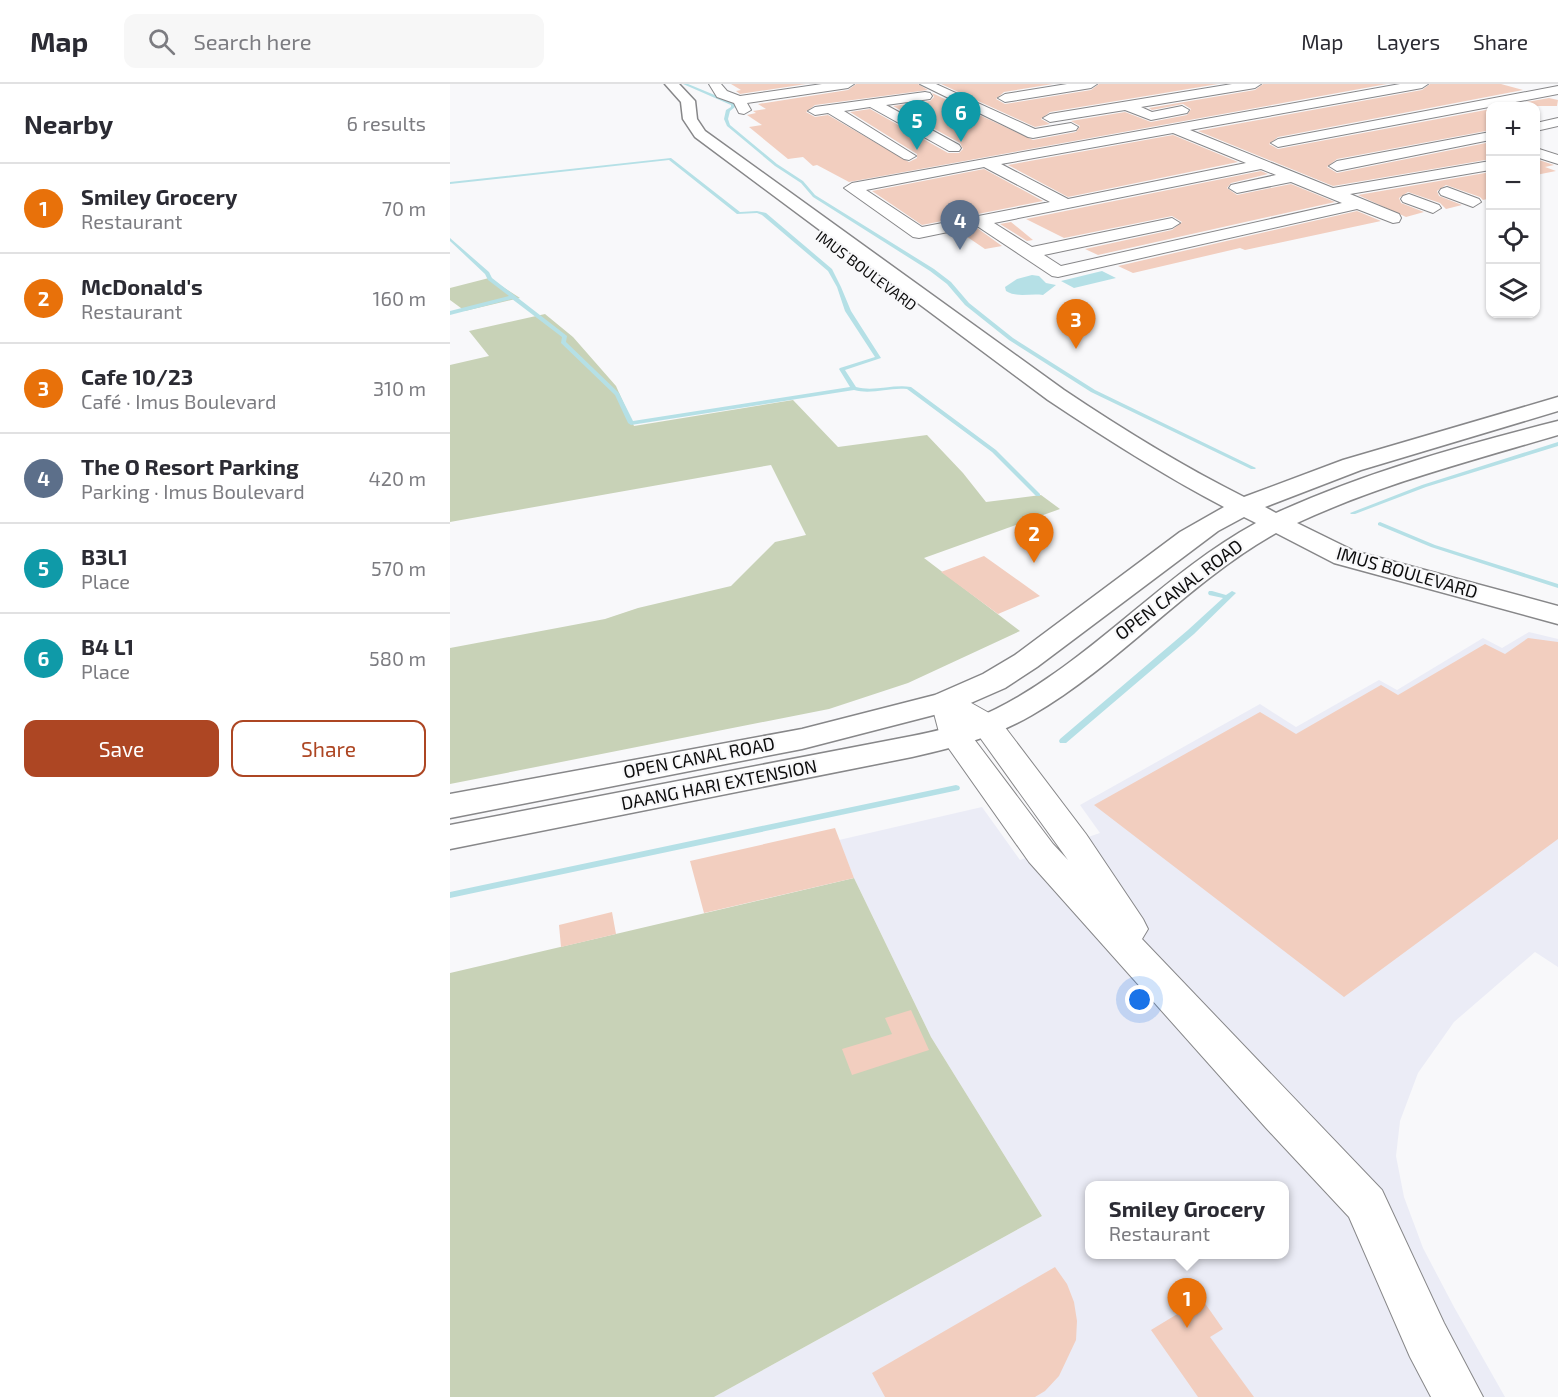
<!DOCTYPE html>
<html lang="en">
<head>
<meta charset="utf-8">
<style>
	body { margin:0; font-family:"Exo 2",sans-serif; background:#f7f7f7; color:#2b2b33 }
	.controls { position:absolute; right:18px; top:18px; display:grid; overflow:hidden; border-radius:12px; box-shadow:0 2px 4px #0004 }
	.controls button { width:54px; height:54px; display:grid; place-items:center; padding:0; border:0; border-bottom:2px solid #e1e1e2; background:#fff; color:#2b2b33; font:30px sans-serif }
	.you { position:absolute; left:690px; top:916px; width:21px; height:21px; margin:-15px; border:4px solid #fff; border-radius:50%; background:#1a73e8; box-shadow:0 0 0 9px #1a73e833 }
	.badge { display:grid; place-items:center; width:39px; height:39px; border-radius:50%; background:#ad4623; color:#fff; font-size:20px; font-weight:700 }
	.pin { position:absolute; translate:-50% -50px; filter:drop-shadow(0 2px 3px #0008) }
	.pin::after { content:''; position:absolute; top:32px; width:21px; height:18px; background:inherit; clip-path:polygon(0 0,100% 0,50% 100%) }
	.popup { position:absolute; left:635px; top:1097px; width:204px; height:78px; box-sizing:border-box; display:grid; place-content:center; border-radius:12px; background:#fff; filter:drop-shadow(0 2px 4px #0005); font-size:20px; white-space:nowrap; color:#7c7c81 }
	.popup b { font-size:22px; color:#2b2b33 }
	.popup::after { content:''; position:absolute; left:50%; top:100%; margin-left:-12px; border:12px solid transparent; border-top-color:#fff }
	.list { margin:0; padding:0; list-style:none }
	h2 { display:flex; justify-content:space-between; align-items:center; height:78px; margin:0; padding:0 24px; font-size:26px }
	h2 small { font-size:20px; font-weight:400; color:#7c7c81 }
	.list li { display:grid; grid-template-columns:39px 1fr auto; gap:18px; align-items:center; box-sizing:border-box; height:90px; padding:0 24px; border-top:2px solid #e1e1e2 }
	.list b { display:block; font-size:22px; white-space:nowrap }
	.list p { margin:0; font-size:20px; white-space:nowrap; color:#7c7c81 }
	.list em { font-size:20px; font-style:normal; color:#7c7c81 }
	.actions { display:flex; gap:12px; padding:18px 24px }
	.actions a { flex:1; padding:14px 0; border:2px solid #ad4623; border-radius:12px; text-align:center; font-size:21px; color:#ad4623 }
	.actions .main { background:#ad4623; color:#fff }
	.icon { flex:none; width:33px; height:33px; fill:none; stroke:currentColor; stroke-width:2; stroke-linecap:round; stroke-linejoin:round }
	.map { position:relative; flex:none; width:1108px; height:1313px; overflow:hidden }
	header { display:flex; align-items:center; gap:36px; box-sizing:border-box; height:84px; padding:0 30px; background:#fff; border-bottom:2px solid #e1e1e2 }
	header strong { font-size:28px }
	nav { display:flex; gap:33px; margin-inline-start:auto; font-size:21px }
	.search { width:420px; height:54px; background:#f7f7f7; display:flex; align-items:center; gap:15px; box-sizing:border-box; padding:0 21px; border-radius:12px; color:#7c7c81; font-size:22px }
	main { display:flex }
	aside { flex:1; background:#fff }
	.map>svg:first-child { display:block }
	.built { fill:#ebecf6; fill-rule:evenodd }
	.green { fill:#c8d2b7 }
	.water { fill:#b5e0e6 }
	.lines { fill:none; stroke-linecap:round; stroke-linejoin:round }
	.stream { fill:#b5e0e6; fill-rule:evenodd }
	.building { fill:#f2cebf }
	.minor-casing { stroke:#878789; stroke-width:2 }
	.secondary-casing { stroke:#878789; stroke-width:3 }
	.minor { fill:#fff; fill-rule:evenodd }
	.secondary { fill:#fff; fill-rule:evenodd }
	.labels { text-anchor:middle; stroke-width:4.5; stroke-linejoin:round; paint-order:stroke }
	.far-street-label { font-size:15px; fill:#0d0d0d; stroke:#f8f8fa }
	.street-label { font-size:18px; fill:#0d0d0d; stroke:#f8f8fa }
</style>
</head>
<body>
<header>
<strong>Map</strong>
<div class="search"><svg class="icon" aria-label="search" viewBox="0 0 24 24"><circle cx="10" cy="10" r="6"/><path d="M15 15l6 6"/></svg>Search here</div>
<nav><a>Map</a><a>Layers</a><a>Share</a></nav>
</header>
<main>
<aside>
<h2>Nearby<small>6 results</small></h2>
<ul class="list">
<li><span class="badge" style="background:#e8710a">1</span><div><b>Smiley Grocery</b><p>Restaurant</p></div><em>70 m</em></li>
<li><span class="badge" style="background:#e8710a">2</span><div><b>McDonald's</b><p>Restaurant</p></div><em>160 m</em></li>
<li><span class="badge" style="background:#e8710a">3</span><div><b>Cafe 10/23</b><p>Café · Imus Boulevard</p></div><em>310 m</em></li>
<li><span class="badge" style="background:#5c6f8a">4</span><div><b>The O Resort Parking</b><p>Parking · Imus Boulevard</p></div><em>420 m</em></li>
<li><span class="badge" style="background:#0f9aa8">5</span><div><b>B3L1</b><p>Place</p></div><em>570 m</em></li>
<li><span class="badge" style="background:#0f9aa8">6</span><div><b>B4 L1</b><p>Place</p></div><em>580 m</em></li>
</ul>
<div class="actions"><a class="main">Save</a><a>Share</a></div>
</aside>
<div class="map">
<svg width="1108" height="1313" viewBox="0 0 1108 1313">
	<rect width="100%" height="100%" fill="#f8f8fa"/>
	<!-- built -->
	<path class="built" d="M1079,548L1108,555V883L1085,868L1004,938L968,989L950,1037L946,1072L954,1113L973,1164L1004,1223L1055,1313H264L592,1132L481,953L404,794L389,756L532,723L570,776L650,749L630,721L810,620L846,643L929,596L947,606L1033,554L1052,564ZM640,1102H834V1170H640Z"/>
	<!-- green -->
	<path class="green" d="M39,194L70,214L15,227L0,216V204Z
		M95,230L123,253L166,302L184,342L343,316L388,363L477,351L513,389L536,418L591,411L610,425L474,474L570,547L458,599L379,625L0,700V564L155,535L188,524L281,502L325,458L356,451L321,381L0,438V281L39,272L19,247Z
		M404,794L481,953L592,1132L264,1313H0V889Z"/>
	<!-- water -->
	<path class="water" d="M652,187L666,194L624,204L611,197Z
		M582,191L589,192L596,199L606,201L593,211C580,209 567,214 556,207L555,203L567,195Z"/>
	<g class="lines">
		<!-- stream -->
		<path class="stream" d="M233,0H238L284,19L285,23L280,27L278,35L280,41L327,80L353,97L365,111L484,185L501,198L519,219L563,254L645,306L806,384L805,385H801L641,308L559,256L515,221L497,200L480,187L363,113L351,99L325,82L277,42L274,35L276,26L281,23V21Z
			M221,74L290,128L307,127L316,129L382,185L391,203L401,227L431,274L395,286L406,303C424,308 443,300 461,303L546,366L590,410V412H586L542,368L457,305C439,303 422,311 404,306L181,341L178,339L165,311L111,259L112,253L62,215L0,231V227L59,212L38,196L35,190L0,157V154L39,188L42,194L117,252L116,258L169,309L183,337L400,303L389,285L390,284L425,273L395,227L387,203L378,187L312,131L307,129L287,130L219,76L0,100V98Z
			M1108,358V362L976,403L905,430H901L900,429L972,401Z
			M930,438L985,461L1108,500V504L981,463L928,441V439Z
			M759,507H762L776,511L782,507L786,509L744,550L616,659H610L609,657L610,655L738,546L773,514L759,511L758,509Z
			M506,701L509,702L510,704L509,706L0,814V808Z"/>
	</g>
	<!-- building -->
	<path class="building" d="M281,0H356L290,10L286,7L291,6Z
		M406,0H468L478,6L365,21L356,28L365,33L378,31L459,78L467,74V70L400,28L420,25L498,69H509L513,65L510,59L443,22L480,17L484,13L482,9L583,56L626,48L630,42L621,37L675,28L701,38L737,31L741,25L733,20L702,26L699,24L805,6L813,0H937L399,98L367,81L363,82L353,73L338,75L299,43L312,41L297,31L306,29L303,27L316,25L308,20L398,6Z
		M491,0H603L554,8L546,15L555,20L641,6L649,0H768L600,28L591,35L600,40L585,43Z
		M980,0H1051L1073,6L828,53L819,60L828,65L1041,25V46L887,75L877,83L887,89L1041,58V75L883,102L748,47L972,6Z
		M1099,14L1108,16L1107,22H1054Z
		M723,51L788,78L618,113L558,81Z
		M1086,75L1104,81L1095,83L1106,87L1086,91Z
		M534,85L593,117L472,141L422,107Z
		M811,87L818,90L781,99L777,104L787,111L841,100L885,118L648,171L635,165L722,146L732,138L722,132L614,154L576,135Z
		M1041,88V114L1033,116L1030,113L996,101L987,107L989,112L1012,121L996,125L990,119L958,108L949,114L951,119L974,128L956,133L908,111Z
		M907,127L931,137L795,166L790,164L683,189L668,182Z
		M561,138L583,156L577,157L550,140Z
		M527,144L552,162L535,165L510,148Z
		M534,472L590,512L548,530L491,488Z
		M1078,554L1108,558V755L894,913L644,721L810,628L846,650L931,601L948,611L1035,560L1055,570Z
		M385,744L404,794L254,829L240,777Z
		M162,828L166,850L111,863L109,841Z
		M461,926L479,966L402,991L392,965L442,950L435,934Z
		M605,1183L617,1200L624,1218L627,1237L626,1256L609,1292L595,1307L585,1313H435L422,1289Z
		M752,1215L773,1245L760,1253L804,1313H748L701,1246Z"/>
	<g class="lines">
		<defs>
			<path id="minor" d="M259,0H271L277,7L290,12L372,0H404L398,4L297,19L301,26L294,30L289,29L284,19L267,13Z
				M470,0H486L585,45L621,39L628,43L626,46L583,54L578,53Z
				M617,0H647L641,4L555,18L548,14L555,10Z
				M782,0H811L805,4L691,23L702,28L732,22L739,26L737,29L701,36L675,26L600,38L593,34L600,30Z
				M950,0H978L972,4L740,46L883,104L1040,77V86L900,110L949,130L951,134L949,138L943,139L907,125L608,193L602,192L527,142L469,154L463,153L394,104L402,99ZM723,49L796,79L618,115L551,80ZM534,83L600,118L472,143L416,106ZM811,85L826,91L781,101L779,104L787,109L841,98L892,119L611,182L594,171L722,144L730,139L722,134L582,163L544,139Z
				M1108,2V10L828,63L821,59L828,55Z
				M475,8L480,9L482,12L480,15L436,21L509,61L511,64L509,67H499L420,23L394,27L466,72L459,76L454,75L378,29L365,31L358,27L365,23Z
				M1108,34V42L1086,47V39Z
				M1040,48V56L887,87L879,82L887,77Z
				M1086,64L1108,71V80L1086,73Z
				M997,103L1029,115L1031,118L1023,123L991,111L989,108L991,105Z
				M959,110L989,121L991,124L983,129L953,118L951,115L953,112Z
				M496,609L507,611L548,634L636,750L693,835L698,845L692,855L932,1106L994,1239L1033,1313H981L960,1273L899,1133L816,1044L579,778L490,652L481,618L485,611ZM519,644L526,648L618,776L603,760L521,651Z"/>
			<path id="secondary" d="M215,0H229L245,17L247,35L255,47L614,306C672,345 732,382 794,413L893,376L1108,313V327L911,386L815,423L826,429C916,388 1013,361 1108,337V351C1020,377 931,400 847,439L904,467L1108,522V540L884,479L826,449C737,499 670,580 582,631C544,653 504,664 462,673L0,765V741L462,652C483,648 504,643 524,635C630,591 705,494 806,439L794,433L768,447L587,583L555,604L507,625L352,665L0,734V710L352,645L485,611L533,590L565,571L730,448L774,423C713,391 655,354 598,316L245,53L233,35L231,18Z"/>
		</defs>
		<!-- minor casing -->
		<use href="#minor" class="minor-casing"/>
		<!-- secondary casing -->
		<use href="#secondary" class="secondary-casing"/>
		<!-- minor -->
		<use href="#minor" class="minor"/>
		<!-- secondary -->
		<use href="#secondary" class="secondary"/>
	</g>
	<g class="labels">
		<!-- far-street labels -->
		<g class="far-street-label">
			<text transform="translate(416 187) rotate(37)" y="5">IMUS BOULEVARD</text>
		</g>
		<!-- street labels -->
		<g class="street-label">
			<text transform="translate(957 489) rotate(16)" y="6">IMUS BOULEVARD</text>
			<text transform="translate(729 506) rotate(-37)" y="6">OPEN CANAL ROAD</text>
			<text transform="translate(249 674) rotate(-11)" y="6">OPEN CANAL ROAD</text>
			<text transform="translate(269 701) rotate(-11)" y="6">DAANG HARI EXTENSION</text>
		</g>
	</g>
</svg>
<div class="controls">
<button>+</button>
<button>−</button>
<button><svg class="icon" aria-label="locate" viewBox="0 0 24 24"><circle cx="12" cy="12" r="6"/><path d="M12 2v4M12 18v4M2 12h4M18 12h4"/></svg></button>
<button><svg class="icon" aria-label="layers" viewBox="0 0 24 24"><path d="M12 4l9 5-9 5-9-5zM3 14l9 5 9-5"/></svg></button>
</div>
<div class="you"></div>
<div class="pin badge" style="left:737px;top:1244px;background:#e8710a">1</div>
<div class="popup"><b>Smiley Grocery</b>Restaurant</div>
<div class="pin badge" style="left:584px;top:479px;background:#e8710a">2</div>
<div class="pin badge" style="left:626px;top:265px;background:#e8710a">3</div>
<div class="pin badge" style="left:510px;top:166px;background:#5c6f8a">4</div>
<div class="pin badge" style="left:467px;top:66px;background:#0f9aa8">5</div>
<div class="pin badge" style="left:511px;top:58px;background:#0f9aa8">6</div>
</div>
</main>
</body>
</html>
